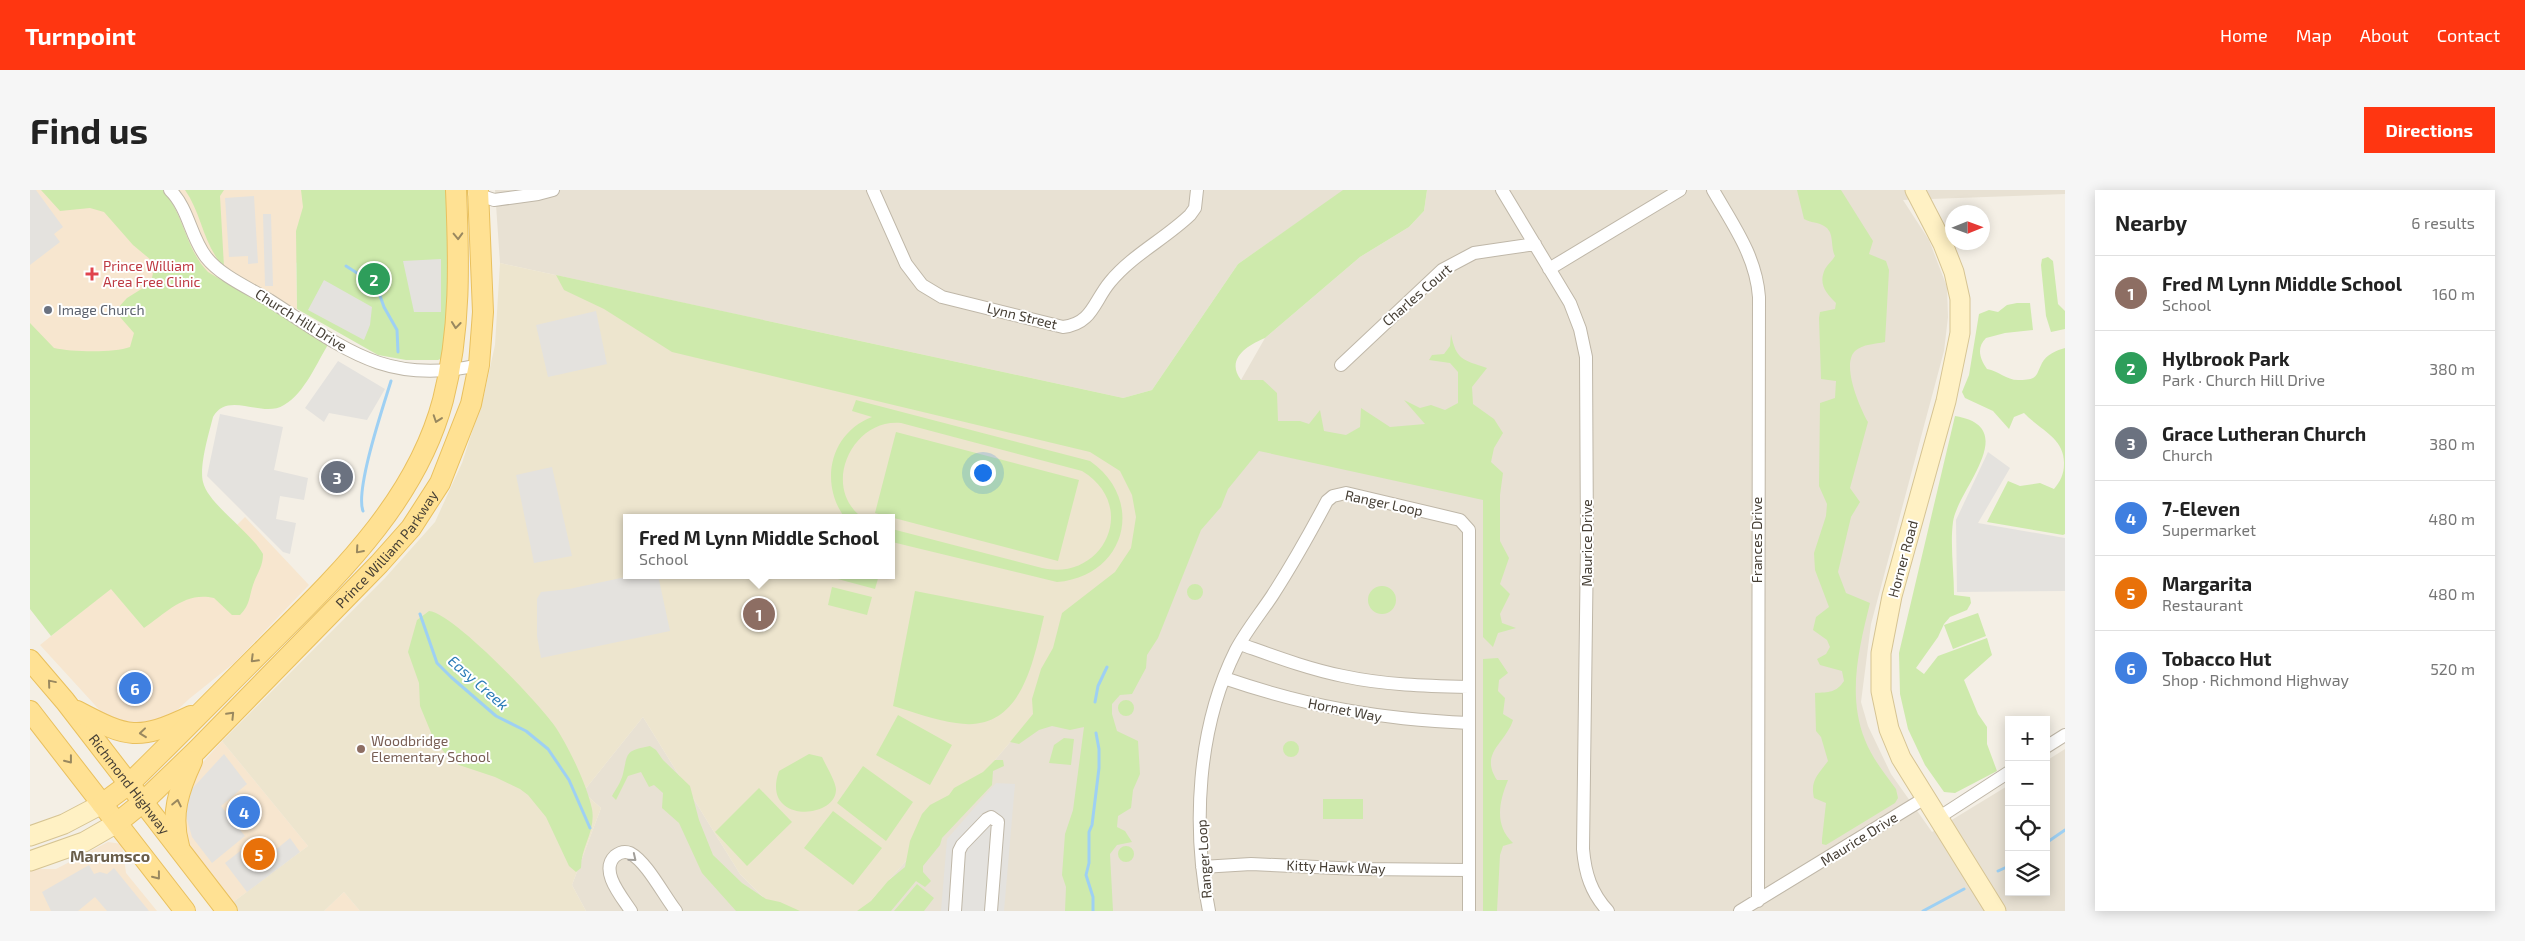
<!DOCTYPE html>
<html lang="en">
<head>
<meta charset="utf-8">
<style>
	body { margin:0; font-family:"Exo 2",sans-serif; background:#f6f6f6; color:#222 }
	.controls { position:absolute; right:15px; bottom:15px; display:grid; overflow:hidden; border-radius:0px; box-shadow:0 2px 12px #0003 }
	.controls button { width:45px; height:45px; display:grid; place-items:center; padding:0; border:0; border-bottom:1px solid #e0e0e0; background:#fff; color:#222; font:25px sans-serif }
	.compass { position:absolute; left:1915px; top:15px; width:45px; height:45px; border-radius:50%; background:#fff; box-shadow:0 2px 12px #0003; rotate:89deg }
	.you { position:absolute; left:952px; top:282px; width:18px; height:18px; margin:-12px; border:4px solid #fff; border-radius:50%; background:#1a73e8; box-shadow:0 0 0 8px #1a73e833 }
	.badge { display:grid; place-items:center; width:32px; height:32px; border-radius:50%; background:#ff3611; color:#fff; font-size:16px; font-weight:700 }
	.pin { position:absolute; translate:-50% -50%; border:2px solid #fff; box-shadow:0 1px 5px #0006 }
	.popup { position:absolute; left:593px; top:324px; width:272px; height:65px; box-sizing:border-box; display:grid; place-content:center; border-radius:0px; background:#fff; filter:drop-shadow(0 1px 4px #0005); font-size:16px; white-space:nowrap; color:#767676 }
	.popup b { font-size:19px; color:#222 }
	.popup::after { content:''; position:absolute; left:50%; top:100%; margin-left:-10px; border:10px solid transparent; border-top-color:#fff }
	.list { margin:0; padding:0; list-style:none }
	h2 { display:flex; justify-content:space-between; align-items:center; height:65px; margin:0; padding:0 20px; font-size:21px }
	h2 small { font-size:16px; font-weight:400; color:#767676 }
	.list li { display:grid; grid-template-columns:32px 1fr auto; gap:15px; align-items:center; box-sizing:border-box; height:75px; padding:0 20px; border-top:1px solid #e0e0e0 }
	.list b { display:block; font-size:19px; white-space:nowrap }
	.list p { margin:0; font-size:16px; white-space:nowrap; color:#767676 }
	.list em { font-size:16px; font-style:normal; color:#767676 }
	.icon { flex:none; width:28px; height:28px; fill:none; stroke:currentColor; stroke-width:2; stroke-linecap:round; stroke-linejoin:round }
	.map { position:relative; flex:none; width:2035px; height:721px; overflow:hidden; border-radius:0px }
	header { display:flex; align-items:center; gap:30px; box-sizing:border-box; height:70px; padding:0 25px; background:#ff3611; color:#fff }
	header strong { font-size:24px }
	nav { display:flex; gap:28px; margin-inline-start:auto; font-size:18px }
	.intro { display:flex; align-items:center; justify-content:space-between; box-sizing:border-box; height:120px; padding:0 30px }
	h1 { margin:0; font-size:35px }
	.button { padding:12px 22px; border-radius:0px; background:#ff3611; color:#fff; font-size:18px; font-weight:700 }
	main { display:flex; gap:30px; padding:0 30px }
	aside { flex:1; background:#fff; border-radius:0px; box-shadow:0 2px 12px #0003 }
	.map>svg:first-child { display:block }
	.residential { fill:#e8e1d3 }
	.commercial { fill:#f7e6cf }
	.education { fill:#ede5ce; fill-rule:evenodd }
	.green { fill:#ceeaac }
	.parking { fill:#e4e2de }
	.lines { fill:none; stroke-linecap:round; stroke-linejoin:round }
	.stream { stroke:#9ed0f3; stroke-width:3 }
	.street-casing { stroke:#bfb7a8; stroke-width:14 }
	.secondary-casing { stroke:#d6c493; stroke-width:21 }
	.primary-casing { stroke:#e9c05e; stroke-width:22 }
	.street { stroke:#fff; stroke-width:12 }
	.secondary { stroke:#fff1c4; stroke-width:19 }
	.primary { stroke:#ffe193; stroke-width:20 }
	.oneway { stroke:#99885f }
	.oneway2 { stroke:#a29f9a }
	.health-dot { fill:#e0444e; stroke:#fff; stroke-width:2 }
	.worship-dot { fill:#6b7280; stroke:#fff; stroke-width:2 }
	.education-dot { fill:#8d6e63; stroke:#fff; stroke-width:2 }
	.labels { text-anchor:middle; stroke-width:4; stroke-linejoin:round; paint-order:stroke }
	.health-label { font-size:14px; fill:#be3a42; stroke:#fff; text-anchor:start }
	.street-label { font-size:14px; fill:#463f35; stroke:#fff }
	.worship-label { font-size:14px; fill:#5b616d; stroke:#fff; text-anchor:start }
	.education-label { font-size:14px; fill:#785e54; stroke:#fff; text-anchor:start }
	.water-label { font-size:15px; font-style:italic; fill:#297ab7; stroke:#fff }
	.quarter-label { font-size:16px; font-weight:bold; fill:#6a5e4b; stroke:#fff }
</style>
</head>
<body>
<header>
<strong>Turnpoint</strong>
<nav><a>Home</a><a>Map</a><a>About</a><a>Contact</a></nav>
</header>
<div class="intro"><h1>Find us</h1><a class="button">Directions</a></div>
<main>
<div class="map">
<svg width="2035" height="721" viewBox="0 0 2035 721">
	<rect width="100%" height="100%" fill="#f4efe5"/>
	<!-- residential -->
	<path class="residential" d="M465,0H1313V1L1208,74L1122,200L1093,208L470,73Z
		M1397,0H2035V4L1873,10L1899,50L1917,97L1918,127L1914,161L1841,434L1831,512L1838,536L1861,584L1902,642L1979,595V702H2016V571L2035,559V721H832L965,570L1233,255L1211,190L1235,148L1330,67L1379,37L1394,21Z
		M613,527L710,684L747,721H556L542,695L571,618L553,602Z"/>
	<!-- commercial -->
	<path class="commercial" d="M0,0H299L266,74L267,119L256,137L0,227Z
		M215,327L279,395L204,473L159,509L143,524L113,538L75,526L10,455L81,398L114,438L155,387Z
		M192,551L278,656L202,713L155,656L149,642L166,580Z
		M78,652L92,654L96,683L127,721H0V679H26Z
		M314,702L330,721H294Z"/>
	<!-- education -->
	<path class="education" d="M470,73L1093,208L1145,358L965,570L832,721H747L710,684L613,527L553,602L571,618L542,695L556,721H330L314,702L294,721H208L202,713L278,656L192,551L355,388L405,332L432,273L454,205L465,155ZM596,328H862V385H596Z"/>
	<!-- green -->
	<path class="green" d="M11,0H133C154,24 156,60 178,82L299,153C287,172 275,203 254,215C232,229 198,200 183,227C179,243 169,276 173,292C178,314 220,341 233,364C233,377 227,383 223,395C219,407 220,415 210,425H202L184,408C155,401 136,423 114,438L81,399L21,446L0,419V133L24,158C42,162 84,163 100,157L104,143L90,127L87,119L97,108L121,93L123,83L121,70L103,55L74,22L60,18L30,21Z
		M155,0H194L190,6L194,77C173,55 172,24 155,0Z
		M271,0H419L422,100L413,168L408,170H376L348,165L267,119L266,41L273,17Z
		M1313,0H1397L1394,21L1379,37L1330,67L1235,148C1218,155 1195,169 1211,190H1233L1247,203L1248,231H1270L1279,234L1290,220L1294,241L1316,245L1330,237L1331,218L1360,237L1395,234L1374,210L1390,218L1401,215L1415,220L1428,213V182L1420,173L1399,170L1402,165L1414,164L1420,156L1421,144C1426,170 1433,170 1457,178L1442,197L1443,214L1464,229L1473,243L1464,258L1461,272L1473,283L1470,305V351L1479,368L1470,394L1480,404L1470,424L1472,433L1486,438L1468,443L1463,457L1453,447V310L1229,261L1198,299L1191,317L1171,340L1128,448L1117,465L1116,478L1102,504L1090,505L1082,514V524L1087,541L1108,551L1110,584L1103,600L1101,618L1088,626L1087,637L1095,641L1102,652L1087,655L1080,664L1083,721H1035L1036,697L1032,685L1035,644L1043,620L1054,537L1040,540L1022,536L1009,540L989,554L980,552L1003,524L1002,509L1011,479L1023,458L1032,423L1085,382L1101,358L1106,327L1102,305L1090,281L1060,262L642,162L574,119L534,100L526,85L1093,208L1122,200L1208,74Z
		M1767,0H1811L1843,51L1839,64L1856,71L1859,80L1855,152C1845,154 1833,154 1825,161C1811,175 1830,218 1838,232L1820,298L1830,312L1821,327L1808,382L1816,403L1840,413C1829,458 1817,505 1835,550C1842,568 1855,584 1866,599L1868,608L1865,613L1796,655L1792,654V649L1796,613L1784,608C1780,590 1788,585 1798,571L1791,547L1786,541L1785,503C1799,502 1806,503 1814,491L1812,481L1790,475L1787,469L1796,464L1800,457L1797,450L1783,440L1786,427L1799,417L1785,380L1784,363L1796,326L1797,314L1789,296L1790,213L1805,208L1806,191L1791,189L1789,128L1790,122L1805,119L1806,113C1796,103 1788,94 1795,79C1798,74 1802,71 1805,66C1800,56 1805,42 1794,36C1788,32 1781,33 1774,29Z
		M2018,67L2023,71L2028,114L2035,121V139L2021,142L2016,126L2011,75L2012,69Z
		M1987,113H2000L2003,140L1975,143L1956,148C1946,158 1950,169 1957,179C1969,181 1977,191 1990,190C2008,190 2006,185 2012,173C2016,165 2027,160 2035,158V344L2033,345L1957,332L1978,291L1990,296L2010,293L2024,299C2030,292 2034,284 2034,274C2035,248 2010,240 1994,223L1984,227L1979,239L1963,221L1935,208L1932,202L1939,185L1949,124L1959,120L1968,122L1977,115Z
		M826,210L1060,271C1116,310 1096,386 1027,392L862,352V339L1012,378C1073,392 1110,316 1052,281L871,233C822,228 790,298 833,328H815C789,293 800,243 842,227L822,221Z
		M1925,226C1993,237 1927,300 1923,332C1920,355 1924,381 1924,405L1940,407L1941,413L1937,420L1920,427L1914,434L1908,447L1886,478L1894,484L1908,466L1957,448L1962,465L1934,490L1948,524L1957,537V554L1967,581L1925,603L1914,602L1895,575L1878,539L1870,504L1869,463Z
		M866,242L1049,290L1028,371L845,323Z
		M805,385H849L845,399L804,388Z
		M1157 402a8 8 0 1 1 16 0a8 8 0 1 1-16 0Z
		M1338 410a14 14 0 1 1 28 0a14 14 0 1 1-28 0Z
		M802,397L842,407L837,425L798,415Z
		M885,401L1014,426C1003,473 991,544 926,533C905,530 883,522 863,516Z
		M399,421C423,423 508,512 524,535C538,555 557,595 562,619C566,641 551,656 551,678L546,682L539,676L516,627L498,605L490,599L465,587L429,575L414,562L402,545L390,516L389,493L378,462L387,430Z
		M1948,423L1956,446L1923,459L1914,435Z
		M1468,468L1478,483L1469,490L1468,501L1475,508L1473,524L1483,530C1476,553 1449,563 1467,590H1478C1469,612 1464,635 1483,653L1473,656L1470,665L1467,721H1453V469Z
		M1088 518a8 8 0 1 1 16 0a8 8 0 1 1-16 0Z
		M868,525L922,555L900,595L846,565Z
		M1034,548L1044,549L1041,575L1019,573L1024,555Z
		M1253 559a8 8 0 1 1 16 0a8 8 0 1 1-16 0Z
		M620,556L626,560L633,570L660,596L669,630L683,665L712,693L736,709L750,712L770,721H706L672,683L649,633L632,618L633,603L624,595L619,597L611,582L598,586L586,610L582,606C586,599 591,592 593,584C598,562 595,561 620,556Z
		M779,564L792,567C796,576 805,590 806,599C807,630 730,634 749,581Z
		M965,570H973L974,576L963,581L962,595L912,648L910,655L893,676V682L901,691L895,697L886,691L861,721H827L841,711L858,691L875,677L880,651L892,624L900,615L919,605L924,598L953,582Z
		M833,576L883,612L856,651L807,613Z
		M729,598L762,632L717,676L685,642Z
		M1293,609H1333V629H1293Z
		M803,621L852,658L823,695L774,658Z
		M1088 664a8 8 0 1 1 16 0a8 8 0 1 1-16 0Z
		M887,694L904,708L894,721H864Z"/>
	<!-- parking -->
	<path class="parking" d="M0,0H6L33,37L24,44L30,52L0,75Z
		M224,6L228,73L218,74V66L199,67L195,8Z
		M241,24L243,96H235L233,24Z
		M411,69V122H384L373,71Z
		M294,90L342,117L340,135L334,150L278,120Z
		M566,121L577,174L518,187L506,135Z
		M308,171L355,199L337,230L299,223L294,232L275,218Z
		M190,224L253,237L244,280L278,288L274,310L250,306L246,329L266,333L260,364L253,362L177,286Z
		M1958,262L1980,278L1948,333L2035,348V401L1927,402L1926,330Z
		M522,277L542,366L504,373L486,285Z
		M605,385H628L640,441L511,468L507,446V409L511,402L539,399Z
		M194,564L217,594L191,616L215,646L182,673L162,647L155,622L160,601Z
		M966,593L985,594L974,721H911L917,649Z
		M260,648L270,662L217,702L195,673L219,654L232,671Z
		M59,675L64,684L70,682L77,684L84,678L119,721H77L65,707L48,721H21L12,702Z"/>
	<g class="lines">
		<!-- stream -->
		<path class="stream" d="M316,76L338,90L349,103L354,117L367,140L368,162
			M333,321C325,300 353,217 361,191
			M390,424L407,473L421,487L466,526L496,541L518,559L539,590L560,638
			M1065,512L1068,496L1077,477
			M2016,653L2035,640
			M1968,681L1979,676
			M1063,721V707L1056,685L1059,673V642L1062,635L1069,578V559L1066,543
			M1893,721L1934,699"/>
		<defs>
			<path id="street" d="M140,0C159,19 160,46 176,67C191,86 219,98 239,110C314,158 355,196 449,175
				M843,0L876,74L892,95L912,107L1033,137C1062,134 1064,111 1080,92C1102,65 1135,49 1160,25L1165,18L1167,0
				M1472,0L1540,113L1550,139L1556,167L1557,353L1553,659C1555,683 1561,703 1578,721
				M1683,0C1703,35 1726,66 1729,107L1728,711
				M444,3L464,10L508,4L523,0
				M1519,79L1650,0
				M1311,175L1412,80L1444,63L1505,54
				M1210,454C1244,466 1278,479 1313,486C1354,495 1397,496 1439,497
				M1194,488C1279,517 1349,529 1439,533
				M2016,557L2035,545
				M1908,628L1979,582
				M1172,677L1221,674L1329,679L1439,680
				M601,721C592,707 569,681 585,666C590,662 595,661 600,663C617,672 634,706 646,721
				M925,721L929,661L932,655L957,629L961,627L968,632L961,721
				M1179,721C1162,637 1167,538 1206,460C1216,441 1230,424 1242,406C1262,375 1280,343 1297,311L1303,306L1316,303L1430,330L1439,340V721
				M1710,721L1895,608"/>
			<path id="secondary" d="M1885,0L1913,54L1924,82L1930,109V143L1916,211L1862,406L1851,463V501L1859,539L1871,568L1966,721
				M0,646L34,634L72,614
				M0,671L54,652L87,633"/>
			<g id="primary">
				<path id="s1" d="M0,470L35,511L197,721"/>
				<path d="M0,521L155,721"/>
				<path d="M47,521C98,548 108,551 161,526"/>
				<path d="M72,614L99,594C145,549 190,503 235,458C307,386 386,312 413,210C431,140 429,71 426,0"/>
				<path id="s2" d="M87,633L113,612L167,560L349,374L381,338L410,293L441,214L449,175L453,122L448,0"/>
				<path d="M149,656C140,625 149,599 162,571"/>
			</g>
		</defs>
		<!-- street casing -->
		<use href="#street" class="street-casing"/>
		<!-- secondary casing -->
		<use href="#secondary" class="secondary-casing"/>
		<!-- primary casing -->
		<use href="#primary" class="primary-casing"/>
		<!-- street -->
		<use href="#street" class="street"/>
		<!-- secondary -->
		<use href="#secondary" class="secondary"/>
		<!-- primary -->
		<use href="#primary" class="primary"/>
	</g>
	<!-- one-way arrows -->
	<defs><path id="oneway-chevron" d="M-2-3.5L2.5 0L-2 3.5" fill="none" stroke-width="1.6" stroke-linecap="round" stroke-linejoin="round" transform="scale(1.25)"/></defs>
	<g class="oneway">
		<use href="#oneway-chevron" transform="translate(428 46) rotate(88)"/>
		<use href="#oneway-chevron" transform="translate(426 135) rotate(96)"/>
		<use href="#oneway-chevron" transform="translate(407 229) rotate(109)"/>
		<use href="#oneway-chevron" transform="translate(329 360) rotate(131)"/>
		<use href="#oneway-chevron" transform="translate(224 469) rotate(135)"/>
		<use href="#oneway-chevron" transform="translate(21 493) rotate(-130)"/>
		<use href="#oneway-chevron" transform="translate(201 525) rotate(-46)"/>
		<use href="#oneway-chevron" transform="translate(113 543) rotate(174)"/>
		<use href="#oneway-chevron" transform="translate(39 570) rotate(52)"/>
		<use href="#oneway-chevron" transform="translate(147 613) rotate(-78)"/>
		<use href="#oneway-chevron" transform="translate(127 686) rotate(52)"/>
	</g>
	<use class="oneway2" href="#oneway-chevron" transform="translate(603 668) rotate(39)"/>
	<!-- markers -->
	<path class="health-dot" d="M59.5 76.5h5v5h5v5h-5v5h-5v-5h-5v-5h5z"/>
	<circle class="worship-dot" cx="18" cy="120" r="5"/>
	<circle class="education-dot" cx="331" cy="559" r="5"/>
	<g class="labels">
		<!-- health labels -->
		<g class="health-label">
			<text x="73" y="81">Prince William<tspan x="73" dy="16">Area Free Clinic</tspan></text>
		</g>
		<!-- street labels -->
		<g class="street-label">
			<text transform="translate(1387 105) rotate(-41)" y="5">Charles Court</text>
			<text transform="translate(992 126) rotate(14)" y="5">Lynn Street</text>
			<text transform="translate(271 130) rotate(32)" y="5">Church Hill Drive</text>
			<text transform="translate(1354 313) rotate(12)" y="5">Ranger Loop</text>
			<text transform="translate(1727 350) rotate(-90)" y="5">Frances Drive</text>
			<text transform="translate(1557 353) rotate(-90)" y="5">Maurice Drive</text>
			<text dy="5" stroke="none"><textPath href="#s2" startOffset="385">Prince William Parkway</textPath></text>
			<text transform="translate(1873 369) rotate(-75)" y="5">Horner Road</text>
			<text transform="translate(1315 520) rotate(11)" y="5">Hornet Way</text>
			<text dy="5" stroke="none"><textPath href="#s1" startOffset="159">Richmond Highway</textPath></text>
			<text transform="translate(1829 649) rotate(-32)" y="5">Maurice Drive</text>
			<text transform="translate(1174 669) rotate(-94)" y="5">Ranger Loop</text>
			<text transform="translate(1306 677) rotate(2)" y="5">Kitty Hawk Way</text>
		</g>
		<!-- worship labels -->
		<g class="worship-label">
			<text x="28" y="125">Image Church</text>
		</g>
		<!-- education labels -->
		<g class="education-label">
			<text x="341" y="556">Woodbridge<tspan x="341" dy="16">Elementary School</tspan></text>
		</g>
		<!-- water labels -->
		<g class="water-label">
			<text transform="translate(448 493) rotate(41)" y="5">Easy Creek</text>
		</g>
		<!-- quarter labels -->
		<g class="quarter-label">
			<text x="80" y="672">Marumsco</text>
		</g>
	</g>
</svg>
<div class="controls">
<button>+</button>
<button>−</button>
<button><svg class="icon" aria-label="locate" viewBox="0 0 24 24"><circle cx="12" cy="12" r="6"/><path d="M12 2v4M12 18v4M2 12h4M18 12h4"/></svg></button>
<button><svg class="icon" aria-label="layers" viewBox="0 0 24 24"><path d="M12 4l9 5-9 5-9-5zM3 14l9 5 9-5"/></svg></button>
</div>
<svg class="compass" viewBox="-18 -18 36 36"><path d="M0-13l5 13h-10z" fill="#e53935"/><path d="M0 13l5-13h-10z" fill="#767676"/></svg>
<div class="you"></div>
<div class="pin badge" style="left:729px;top:424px;background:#8d6e63">1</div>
<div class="popup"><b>Fred M Lynn Middle School</b>School</div>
<div class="pin badge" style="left:344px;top:89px;background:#2e9e5b">2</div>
<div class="pin badge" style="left:307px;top:287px;background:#6b7280">3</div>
<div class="pin badge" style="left:214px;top:622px;background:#3f7fe0">4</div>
<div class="pin badge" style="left:229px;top:664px;background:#e8710a">5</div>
<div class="pin badge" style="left:105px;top:498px;background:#3f7fe0">6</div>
</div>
<aside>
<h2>Nearby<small>6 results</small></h2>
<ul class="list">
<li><span class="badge" style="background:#8d6e63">1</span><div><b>Fred M Lynn Middle School</b><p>School</p></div><em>160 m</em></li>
<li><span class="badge" style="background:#2e9e5b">2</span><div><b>Hylbrook Park</b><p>Park · Church Hill Drive</p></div><em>380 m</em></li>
<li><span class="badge" style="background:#6b7280">3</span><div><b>Grace Lutheran Church</b><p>Church</p></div><em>380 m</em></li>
<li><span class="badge" style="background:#3f7fe0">4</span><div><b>7-Eleven</b><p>Supermarket</p></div><em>480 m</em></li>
<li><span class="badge" style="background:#e8710a">5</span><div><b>Margarita</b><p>Restaurant</p></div><em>480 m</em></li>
<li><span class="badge" style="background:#3f7fe0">6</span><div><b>Tobacco Hut</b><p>Shop · Richmond Highway</p></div><em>520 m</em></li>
</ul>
</aside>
</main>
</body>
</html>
